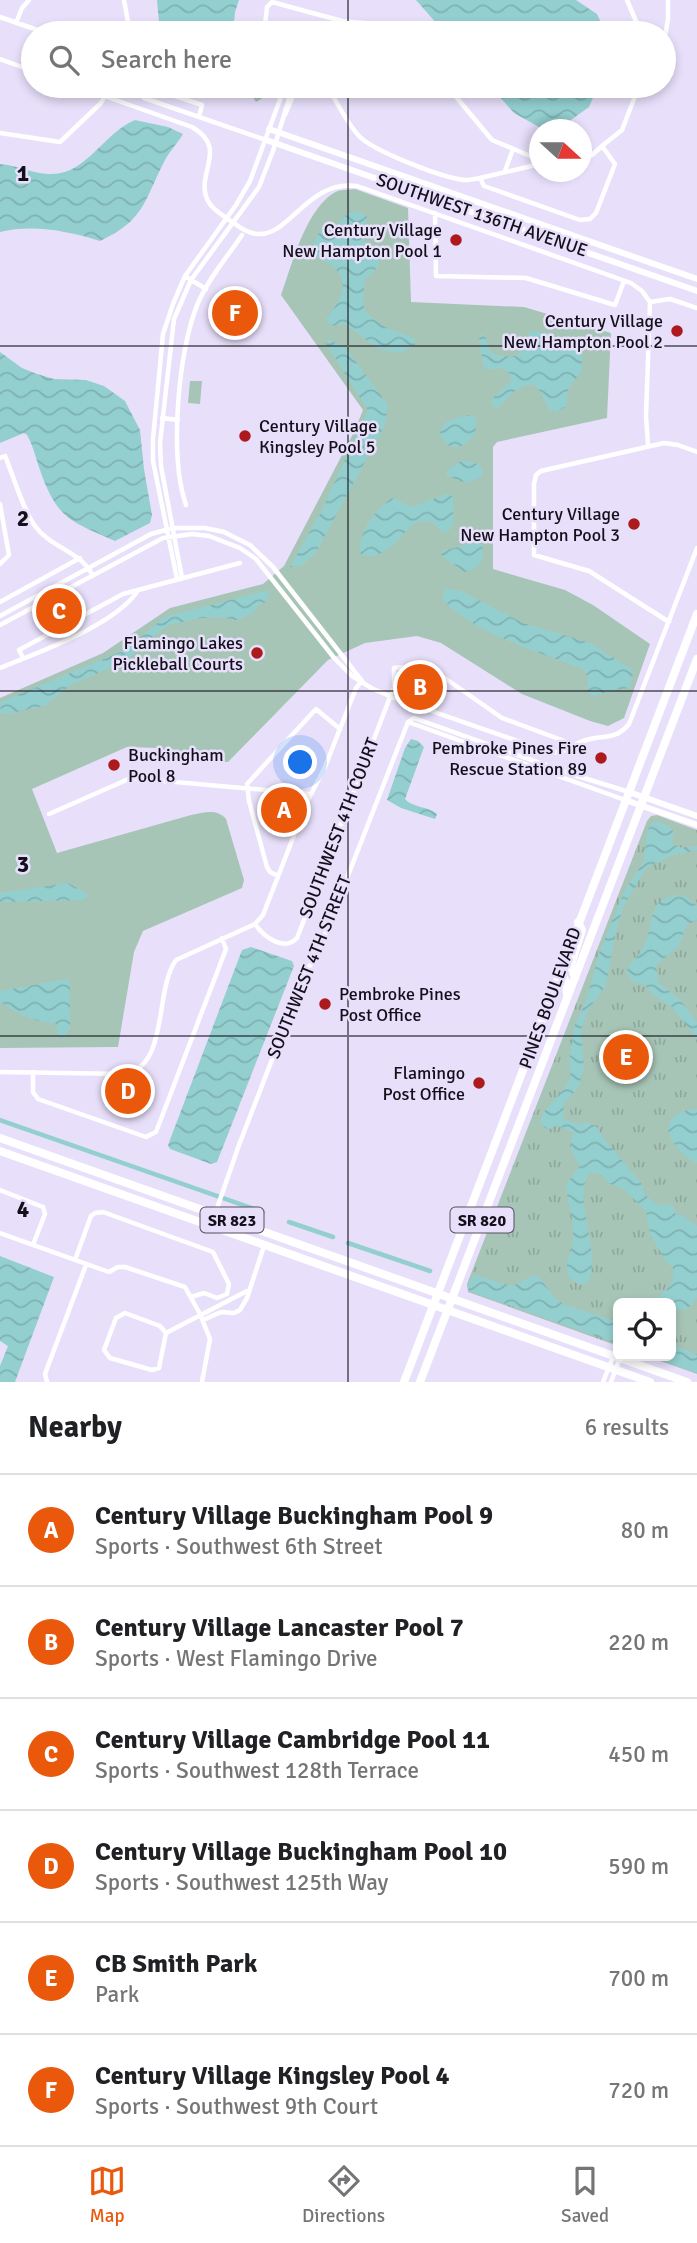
<!DOCTYPE html>
<html lang="en">
<head>
<meta charset="utf-8">
<style>
	body { margin:0; font-family:Signika,sans-serif; background:#f2f2f2; color:#202124 }
	.controls { position:absolute; right:21px; bottom:21px; display:grid; overflow:hidden; border-radius:10px; box-shadow:0 4px 10px #0003 }
	.controls button { width:63px; height:63px; display:grid; place-items:center; padding:0; border:0; border-bottom:2px solid #e0e0e0; background:#fff; color:#202124; font:35px sans-serif }
	.compass { position:absolute; left:529px; top:119px; width:63px; height:63px; border-radius:50%; background:#fff; box-shadow:0 4px 10px #0003; rotate:111deg }
	.you { position:absolute; left:301px; top:763px; width:24px; height:24px; margin:-18px; border:5px solid #fff; border-radius:50%; background:#1a73e8; box-shadow:0 0 0 10px #1a73e833 }
	.badge { display:grid; place-items:center; width:46px; height:46px; border-radius:50%; background:#ea580c; color:#fff; font-size:23px; font-weight:700 }
	.pin { position:absolute; translate:-50% -50%; border:4px solid #fff; box-shadow:0 2px 7px #0006 }
	.list { margin:0; padding:0; list-style:none }
	h2 { display:flex; justify-content:space-between; align-items:center; height:91px; margin:0; padding:0 28px; font-size:30px }
	h2 small { font-size:23px; font-weight:400; color:#757577 }
	.list li { display:grid; grid-template-columns:46px 1fr auto; gap:21px; align-items:center; box-sizing:border-box; height:112px; padding:0 28px; border-top:2px solid #e0e0e0 }
	.list b { display:block; font-size:26px; white-space:nowrap }
	.list p { margin:0; font-size:23px; white-space:nowrap; color:#757577 }
	.list em { font-size:23px; font-style:normal; color:#757577 }
	.icon { flex:none; width:38px; height:38px; fill:none; stroke:currentColor; stroke-width:2; stroke-linecap:round; stroke-linejoin:round }
	.map { position:relative; flex:none; width:697px; height:1382px; overflow:hidden }
	.search { position:absolute; background:#fff; box-shadow:0 4px 10px #0003; left:21px; right:21px; top:21px; height:77px; display:flex; align-items:center; gap:18px; box-sizing:border-box; padding:0 24px; border-radius:38px; color:#757577; font-size:26px }
	.sheet { height:763px; background:#fff }
	nav { display:flex; justify-content:space-around; align-items:center; box-sizing:border-box; height:98px; border-top:2px solid #e0e0e0; background:#fff; font-size:19px; color:#757577 }
	nav a { display:grid; justify-items:center; gap:4px }
	nav .on { color:#ea580c }
	.map>svg:first-child { display:block }
	.green { fill:#a7c5b7 }
	.park { fill:url(#park-tufts) }
	.water { fill:url(#water-waves) }
	.lines { fill:none; stroke-linecap:round; stroke-linejoin:round }
	.canal { stroke:#94cfd0; stroke-width:4.5 }
	.minor { stroke:#fff; stroke-width:4.5 }
	.tertiary { stroke:#fff; stroke-width:6 }
	.trunk { stroke:#fff; stroke-width:8 }
	.grid { fill:none; stroke:#14101b; stroke-width:2; stroke-opacity:0.55 }
	.poi-dot { fill:#ac1a1d; stroke:#e8e0fb; stroke-width:2.5 }
	.labels { text-anchor:middle; stroke-width:5; stroke-linejoin:round; paint-order:stroke }
	.shield { fill:#e8e0fb; stroke:#544e5e; stroke-width:2 }
	.shield-label { font-size:16px; font-weight:bold; fill:#14101b }
	.street-label { font-size:18px; fill:#14101b; stroke:#e8e0fb }
	.poi-label { font-size:18px; fill:#14101b; stroke:#e8e0fb; text-anchor:end }
	.grid-label { font-size:23px; text-anchor:middle; font-weight:bold; fill:#14101b; stroke:#e8e0fb; stroke-width:5; stroke-linejoin:round; paint-order:stroke }
</style>
</head>
<body>
<div class="map">
<svg width="697" height="1382" viewBox="0 0 697 1382">
	<defs>
		<pattern id="park-tufts" width="24" height="20" patternUnits="userSpaceOnUse" patternTransform="scale(1.75)"><rect width="24" height="20" fill="#a7c5b7"/><path d="M3 7l-1-3M5 7V3M7 7l1-3M15 17l-1-3M17 17v-4M19 17l1-3" fill="none" stroke="#8fa89d"/></pattern>
		<pattern id="water-waves" width="16" height="10" patternUnits="userSpaceOnUse" patternTransform="scale(1.75)"><rect width="16" height="10" fill="#94cfd0"/><path d="M0 5q4-4 8 0t8 0" fill="none" stroke="#7fb1b2"/></pattern>
	</defs>
	<rect width="100%" height="100%" fill="#e8e0fb"/>
	<!-- green -->
	<path class="green" d="M246,86H274L276,90L256,102Z
		M355,189L408,208L411,302L524,307L611,333L607,418L497,442L493,447V569L565,590L593,605L650,644L624,718L608,726L590,721L522,694L441,643L417,636L365,643L328,660L228,762H218L156,748L127,747L32,789L57,853L191,815C204,813 216,808 226,819L244,880L242,888L143,931L134,952L118,1047L0,1048V698L103,653L170,608L263,584L284,566L354,432L363,410L281,295C291,267 306,209 334,193C339,189 348,190 355,189Z
		M190,381H202L200,404L188,403Z"/>
	<!-- park -->
	<path class="park" d="M657,815L697,830V1374L646,1356H671V1303H618V1346L468,1292L467,1284L647,821L651,816Z"/>
	<!-- water -->
	<path class="water" d="M157,0H239L235,12L233,33H160Z
		M416,0H576L597,14L606,33H445Z
		M490,86H598L589,107L564,125L539,127L514,113Z
		M135,120L168,127L183,134C177,144 169,152 164,162C144,201 145,220 100,241C69,231 32,224 0,232V164C16,165 33,174 49,174C86,176 103,133 135,120Z
		M358,211L367,217L361,238L377,253L380,262L376,269L365,279L363,302L366,313L385,327L414,338L415,345L399,353L377,348L344,323L332,326L326,319C349,291 351,272 315,256L313,244L320,231L337,226L347,214Z
		M532,331C555,333 563,345 582,352V370L568,390L566,407L557,412L549,410L541,392L533,384C515,386 510,397 497,408L493,406L492,399L511,381C510,366 499,367 488,370L483,365L479,337L481,334L485,336L490,352C512,361 526,358 529,332Z
		M329,340L345,347L388,405L385,425L316,552L302,565L290,567L321,512L368,410L326,344Z
		M0,352L22,368L37,374L54,379L86,380L104,386L125,401L140,430L144,469L152,515L150,523L115,541C70,521 57,519 40,470C36,459 33,445 27,435L24,433L0,443Z
		M467,415L474,416C486,435 450,465 440,433C443,420 455,419 467,415Z
		M462,460L478,464L482,469V476C470,486 459,482 447,475L446,472Z
		M447,494L453,497C452,510 457,525 446,533C438,531 436,522 428,521C406,515 394,564 361,555C356,534 376,509 392,498L412,507Z
		M479,541C489,556 480,569 464,572L441,555L443,551Z
		M446,589L461,591L523,623L590,643L630,668L633,673L630,688L611,690L595,696L588,693V677L583,669C543,653 469,632 442,598Z
		M265,591H269L266,602L258,605L253,613L234,621L224,617L201,618L168,625L124,662L72,684L44,706L6,714L0,713L1,702L125,650L165,617Z
		M411,739L418,741L424,747L405,799C413,808 428,806 437,814L435,819L401,808L387,800L405,748Z
		M660,822L672,829L674,834L671,842C679,850 687,848 697,846V850L673,855L646,868L623,907L615,935L606,985L588,1010L581,1030L584,1066L578,1088L564,1103L563,1119L579,1125L586,1122L596,1126L604,1139L641,1183L645,1195L659,1206L665,1204L673,1206L675,1214L682,1215L697,1226V1298L686,1310H671V1303H660L658,1297C669,1289 675,1282 673,1268L665,1260L650,1233L646,1211L624,1189L608,1183L601,1174L590,1173C571,1195 601,1248 589,1281L580,1285L569,1278C564,1265 569,1259 572,1246C577,1226 567,1204 566,1184L580,1166C572,1152 567,1148 574,1133L557,1125L550,1129L545,1128L540,1122L544,1112L569,1083L571,1072L569,1062L575,1025L587,999L598,956L624,892L644,861L648,829L653,823Z
		M68,883L88,894L85,900L0,902V893Z
		M679,895L686,897L697,906V920L687,925L678,947L656,965L658,982L680,1000L697,1022V1038L672,1007L654,995L644,984L633,982L626,972C630,962 638,957 643,948C655,926 645,899 679,895Z
		M251,947L292,961L294,966L217,1162L211,1164L170,1149L168,1145L242,950Z
		M67,979L70,983V1028L64,1037L60,1038L55,1023C34,1023 17,1013 0,1002V991Z
		M697,1109V1163C685,1158 670,1143 668,1129C672,1114 682,1110 697,1109Z
		M0,1256L54,1277L15,1382H0V1366L8,1346L0,1341Z
		M474,1275C486,1277 500,1285 512,1285C523,1285 527,1274 538,1276L555,1298L563,1304L618,1322V1344L469,1291L467,1286Z
		M671,1344L697,1355V1373L650,1356H671Z"/>
	<g class="lines">
		<!-- canal -->
		<path class="canal" d="M0,1120L263,1212
			M289,1222L333,1237
			M348,1243L430,1271"/>
		<!-- minor -->
		<path class="minor" d="M124,0L130,33
			M627,0L641,33
			M0,17L46,33
			M16,23L22,8L29,0
			M264,33L267,7L272,2L342,21L386,25L399,33
			M664,42L668,19V0
			M0,59L33,71
			M76,86L192,127C230,149 194,174 208,201C212,209 221,214 228,219C237,225 246,233 257,234C290,237 308,179 357,186L631,283L642,291L650,302L670,299L697,308
			M140,86V93L144,98L266,140
			M154,86L160,91L202,105L199,117
			M194,86L207,89L226,86
			M327,86C337,102 346,122 359,136C373,151 443,178 464,180C469,180 474,179 480,178L484,186L580,220L590,219L596,213L615,164L602,146L622,130L639,86
			M447,86L492,140L540,160
			M285,115L297,86
			M0,133L60,142L101,103L105,96
			M582,158L592,155L602,146
			M505,171L513,149
			M480,178L540,164
			M435,213L436,276L526,278L615,305L624,281
			M185,276L206,289
			M162,418L178,420
			M648,445L646,416L650,302
			M0,458L5,456C14,477 22,508 35,526C51,548 78,550 92,574
			M0,504L9,555L0,564
			M186,505C169,456 178,350 198,303C208,279 228,256 242,235
			M182,578L161,466L160,443L174,319L191,280L259,187L273,151L293,86
			M177,579L153,461V439L163,334L173,304L185,276L236,205L250,181L285,86
			M0,602L80,558
			M0,616L151,534L173,528H205L224,532L250,545L273,567L362,681
			M669,622L589,571L534,555V484L536,475L541,471L664,443L678,445L697,452
			M0,625L163,538L192,534L209,536L240,548L256,559L335,659L352,676L373,689L397,699L549,752C565,755 572,744 586,740C604,735 616,740 629,724L697,548
			M23,658L19,650L123,594L240,563
			M0,668C39,652 113,626 137,592
			M408,722L414,718L571,774L629,792
			M408,722L625,800
			M49,814L131,778L310,794
			M278,876L270,872L267,867L249,801L247,784L316,709L340,729
			M255,924C264,937 284,952 297,938L394,687V668L426,665L502,718L567,742L574,747
			M0,1072L125,1074C169,1066 154,991 176,960L255,924L263,915L307,802L325,767L356,688L362,681
			M33,1072V1092L38,1099L146,1137L156,1132L226,949L222,938
			M0,1190L43,1207L45,1214L33,1245
			M215,1214L239,1145L307,969L315,960L408,722
			M0,1233L109,1272L118,1267H125L185,1287L200,1314L210,1339L202,1382
			M75,1260L91,1216L95,1213L103,1212L213,1252L229,1284L227,1294L217,1298L204,1293L191,1297
			M203,1320L221,1312L234,1313L240,1310L247,1298L264,1246
			M166,1333L159,1368L152,1370L110,1358L104,1350L116,1318L125,1313L160,1326L166,1333L247,1291
			M47,1382L45,1374L86,1265
			M603,1382L613,1357
			M611,1382L620,1358"/>
		<!-- tertiary -->
		<path class="tertiary" d="M269,129L697,279
			M266,140L697,291
			M629,792L697,816
			M625,800L697,825"/>
		<!-- trunk -->
		<path class="trunk" d="M561,971L566,982L567,995
			M575,978L571,965L582,930L578,922
			M0,1138L687,1382
			M0,1151L650,1382
			M404,1382L697,614
			M420,1382L697,659"/>
	</g>
	<!-- grid -->
	<path class="grid" d="M348,0V33M348,86V1382M0,346H697M0,691H697M0,1036H697"/>
	<!-- markers -->
	<g class="poi-dot">
		<circle cx="456" cy="240" r="7"/>
		<circle cx="677" cy="331" r="7"/>
		<circle cx="245" cy="436" r="7"/>
		<circle cx="634" cy="524" r="7"/>
		<circle cx="257" cy="653" r="7"/>
		<circle cx="601" cy="758" r="7"/>
		<circle cx="114" cy="765" r="7"/>
		<circle cx="325" cy="1004" r="7"/>
		<circle cx="479" cy="1083" r="7"/>
	</g>
	<g class="labels">
		<!-- shield labels -->
		<g class="shield">
			<rect x="200.5" y="1207.5" width="63" height="25" rx="5"/>
			<rect x="450.5" y="1207.5" width="63" height="25" rx="5"/>
		</g>
		<g class="shield-label">
			<text x="232" y="1226">SR 823</text>
			<text x="482" y="1226">SR 820</text>
		</g>
		<!-- street labels -->
		<g class="street-label">
			<text transform="translate(482 215) rotate(19)" y="6">SOUTHWEST 136TH AVENUE</text>
			<text transform="translate(339 828) rotate(-69)" y="6">SOUTHWEST 4TH COURT</text>
			<text transform="translate(309 967) rotate(-68)" y="6">SOUTHWEST 4TH STREET</text>
			<text transform="translate(550 998) rotate(-70)" y="6">PINES BOULEVARD</text>
		</g>
		<!-- poi labels -->
		<g class="poi-label">
			<text x="442" y="236">Century Village<tspan x="442" dy="21">New Hampton Pool 1</tspan></text>
			<text x="663" y="327">Century Village<tspan x="663" dy="21">New Hampton Pool 2</tspan></text>
			<text x="259" y="432" text-anchor="start">Century Village<tspan x="259" dy="21">Kingsley Pool 5</tspan></text>
			<text x="620" y="520">Century Village<tspan x="620" dy="21">New Hampton Pool 3</tspan></text>
			<text x="243" y="649">Flamingo Lakes<tspan x="243" dy="21">Pickleball Courts</tspan></text>
			<text x="587" y="754">Pembroke Pines Fire<tspan x="587" dy="21">Rescue Station 89</tspan></text>
			<text x="128" y="761" text-anchor="start">Buckingham<tspan x="128" dy="21">Pool 8</tspan></text>
			<text x="339" y="1000" text-anchor="start">Pembroke Pines<tspan x="339" dy="21">Post Office</tspan></text>
			<text x="465" y="1079">Flamingo<tspan x="465" dy="21">Post Office</tspan></text>
		</g>
	</g>
	<g class="grid-label">
		<text x="23" y="181">1</text>
		<text x="23" y="526">2</text>
		<text x="23" y="872">3</text>
		<text x="23" y="1217">4</text>
	</g>
</svg>
<div class="controls">
<button><svg class="icon" aria-label="locate" viewBox="0 0 24 24"><circle cx="12" cy="12" r="6"/><path d="M12 2v4M12 18v4M2 12h4M18 12h4"/></svg></button>
</div>
<svg class="compass" viewBox="-18 -18 36 36"><path d="M0-13l5 13h-10z" fill="#e53935"/><path d="M0 13l5-13h-10z" fill="#757577"/></svg>
<div class="you"></div>
<div class="pin badge" style="left:284px;top:810px">A</div>
<div class="pin badge" style="left:420px;top:687px">B</div>
<div class="pin badge" style="left:59px;top:611px">C</div>
<div class="pin badge" style="left:128px;top:1091px">D</div>
<div class="pin badge" style="left:626px;top:1057px">E</div>
<div class="pin badge" style="left:235px;top:313px">F</div>
<div class="search"><svg class="icon" aria-label="search" viewBox="0 0 24 24"><circle cx="10" cy="10" r="6"/><path d="M15 15l6 6"/></svg>Search here</div>
</div>
<section class="sheet">
<h2>Nearby<small>6 results</small></h2>
<ul class="list">
<li><span class="badge">A</span><div><b>Century Village Buckingham Pool 9</b><p>Sports · Southwest 6th Street</p></div><em>80 m</em></li>
<li><span class="badge">B</span><div><b>Century Village Lancaster Pool 7</b><p>Sports · West Flamingo Drive</p></div><em>220 m</em></li>
<li><span class="badge">C</span><div><b>Century Village Cambridge Pool 11</b><p>Sports · Southwest 128th Terrace</p></div><em>450 m</em></li>
<li><span class="badge">D</span><div><b>Century Village Buckingham Pool 10</b><p>Sports · Southwest 125th Way</p></div><em>590 m</em></li>
<li><span class="badge">E</span><div><b>CB Smith Park</b><p>Park</p></div><em>700 m</em></li>
<li><span class="badge">F</span><div><b>Century Village Kingsley Pool 4</b><p>Sports · Southwest 9th Court</p></div><em>720 m</em></li>
</ul>
</section>
<nav>
<a class="on"><svg class="icon" aria-label="map" viewBox="0 0 24 24"><path d="M3 6l6-2 6 2 6-2v14l-6 2-6-2-6 2zM9 4v14M15 6v14"/></svg>Map</a>
<a><svg class="icon" aria-label="directions" viewBox="0 0 24 24"><path d="M12 3l9 9-9 9-9-9zM9 14v-3h6M13 9l2 2-2 2"/></svg>Directions</a>
<a><svg class="icon" aria-label="saved" viewBox="0 0 24 24"><path d="M7 4h10v16l-5-4-5 4z"/></svg>Saved</a>
</nav>
</body>
</html>
